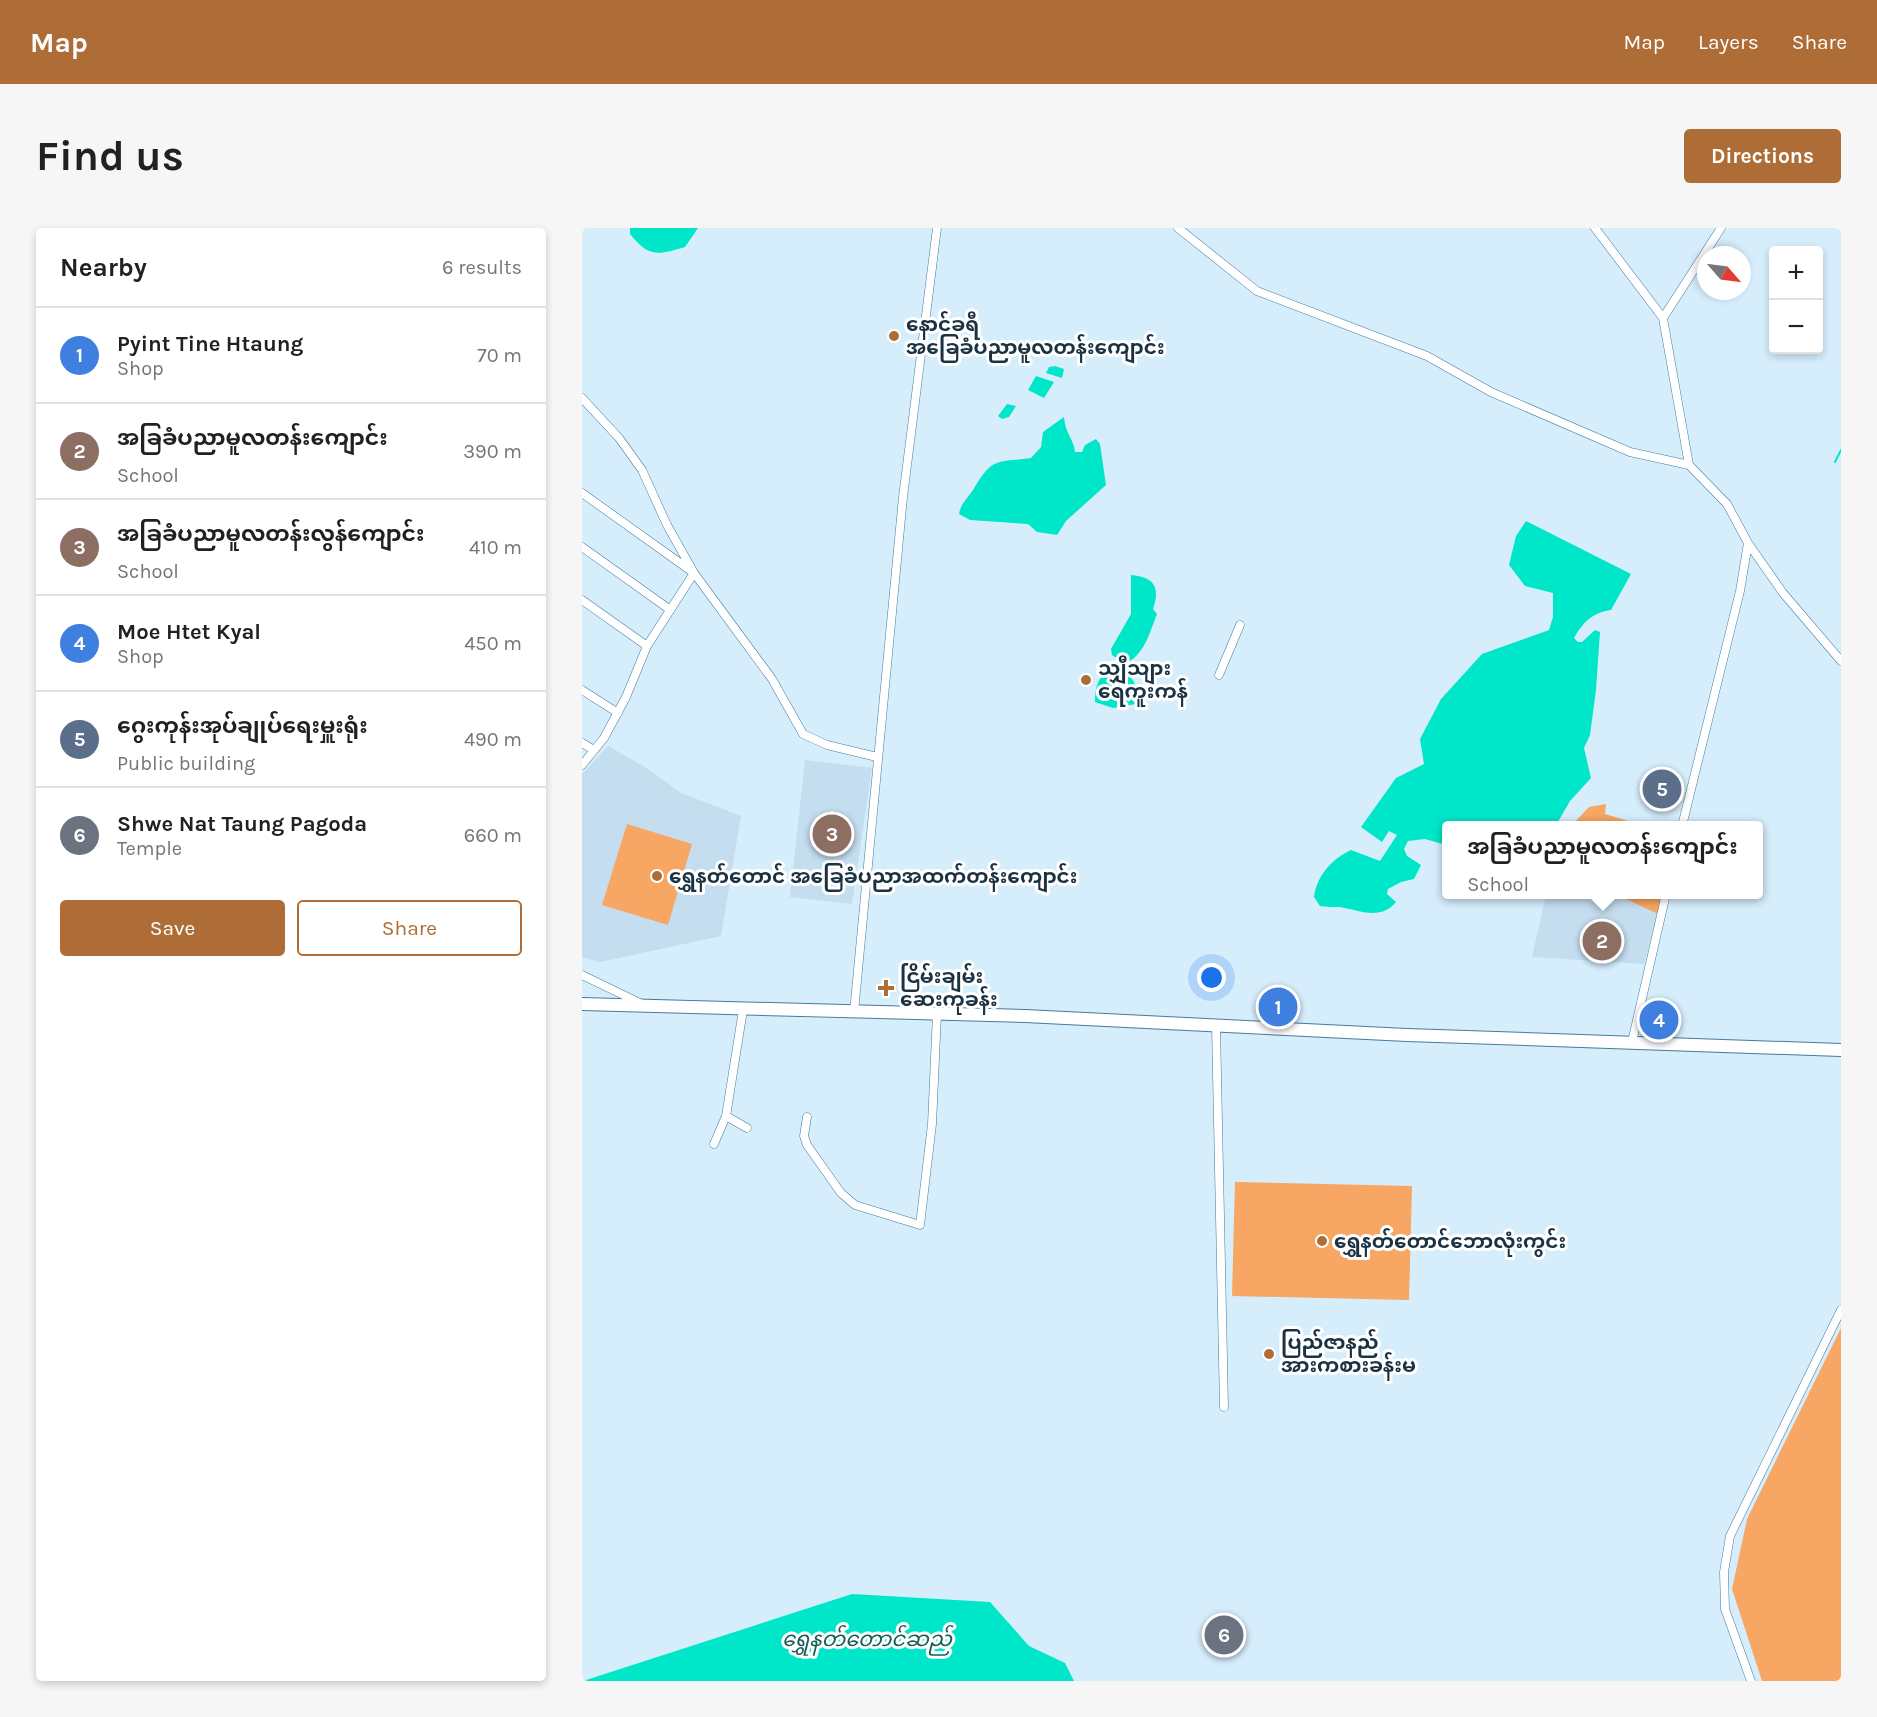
<!DOCTYPE html>
<html lang="en">
<head>
<meta charset="utf-8">
<style>
	body { margin:0; font-family:Karla,"Noto Sans Myanmar",sans-serif; background:#f6f6f6; color:#202124 }
	.controls { position:absolute; right:18px; top:18px; display:grid; overflow:hidden; border-radius:6px; box-shadow:0 3px 9px #0003 }
	.controls button { width:54px; height:54px; display:grid; place-items:center; padding:0; border:0; border-bottom:2px solid #e0e0e0; background:#fff; color:#202124; font:30px sans-serif }
	.compass { position:absolute; left:1115px; top:18px; width:54px; height:54px; border-radius:50%; background:#fff; box-shadow:0 3px 9px #0003; rotate:118deg }
	.you { position:absolute; left:630px; top:750px; width:21px; height:21px; margin:-15px; border:4px solid #fff; border-radius:50%; background:#1a73e8; box-shadow:0 0 0 9px #1a73e833 }
	.badge { display:grid; place-items:center; width:39px; height:39px; border-radius:50%; background:#ae6d36; color:#fff; font-size:20px; font-weight:700 }
	.pin { position:absolute; translate:-50% -50%; border:3px solid #fff; box-shadow:0 2px 6px #0006 }
	.popup { position:absolute; left:860px; top:593px; width:321px; height:78px; box-sizing:border-box; display:grid; place-content:center; border-radius:6px; background:#fff; filter:drop-shadow(0 2px 4px #0005); font-size:20px; white-space:nowrap; color:#757577 }
	.popup b { font-size:22px; color:#202124 }
	.popup::after { content:''; position:absolute; left:50%; top:100%; margin-left:-12px; border:12px solid transparent; border-top-color:#fff }
	.list { margin:0; padding:0; list-style:none }
	h2 { display:flex; justify-content:space-between; align-items:center; height:78px; margin:0; padding:0 24px; font-size:26px }
	h2 small { font-size:20px; font-weight:400; color:#757577 }
	.list li { display:grid; grid-template-columns:39px 1fr auto; gap:18px; align-items:center; box-sizing:border-box; height:96px; padding:0 24px; border-top:2px solid #e0e0e0 }
	.list b { display:block; font-size:22px; white-space:nowrap }
	.list p { margin:0; font-size:20px; white-space:nowrap; color:#757577 }
	.list em { font-size:20px; font-style:normal; color:#757577 }
	.actions { display:flex; gap:12px; padding:18px 24px }
	.actions a { flex:1; padding:14px 0; border:2px solid #ae6d36; border-radius:6px; text-align:center; font-size:21px; color:#ae6d36 }
	.actions .main { background:#ae6d36; color:#fff }
	.map { position:relative; flex:none; width:1259px; height:1453px; overflow:hidden; border-radius:6px }
	header { display:flex; align-items:center; gap:36px; box-sizing:border-box; height:84px; padding:0 30px; background:#ae6d36; color:#fff }
	header strong { font-size:28px }
	nav { display:flex; gap:33px; margin-inline-start:auto; font-size:21px }
	.intro { display:flex; align-items:center; justify-content:space-between; box-sizing:border-box; height:144px; padding:0 36px }
	h1 { margin:0; font-size:42px }
	.button { padding:15px 27px; border-radius:6px; background:#ae6d36; color:#fff; font-size:21px; font-weight:700 }
	main { display:flex; gap:36px; padding:0 36px }
	aside { flex:1; background:#fff; border-radius:6px; box-shadow:0 3px 9px #0003 }
	.map>svg:first-child { display:block }
	.built { fill:#c4ddef }
	.green { fill:#f7a663 }
	.water { fill:#00e6c8 }
	.lines { fill:none; stroke-linecap:round; stroke-linejoin:round }
	.stream { stroke:#00e6c8; stroke-width:2 }
	.minor-casing { stroke:#447b9e; stroke-width:9 }
	.trunk-casing { stroke:#447b9e; stroke-width:14 }
	.minor { stroke:#fff; stroke-width:8 }
	.trunk { stroke:#fff; stroke-width:12 }
	.poi-dot { fill:#ae6d36; stroke:#fff; stroke-width:2 }
	.labels { text-anchor:middle; stroke-width:6; stroke-linejoin:round; paint-order:stroke }
	.poi-label { font-size:20px; font-weight:bold; fill:#1b3242; stroke:#fff; text-anchor:start }
	.water-label { font-size:21px; font-style:italic; fill:#145e52; stroke:#fff }
</style>
</head>
<body>
<header>
<strong>Map</strong>
<nav><a>Map</a><a>Layers</a><a>Share</a></nav>
</header>
<div class="intro"><h1>Find us</h1><a class="button">Directions</a></div>
<main>
<aside>
<h2>Nearby<small>6 results</small></h2>
<ul class="list">
<li><span class="badge" style="background:#3f7fe0">1</span><div><b>Pyint Tine Htaung</b><p>Shop</p></div><em>70 m</em></li>
<li><span class="badge" style="background:#8d6e63">2</span><div><b>အခြခံပညာမူလတန်းကျောင်း</b><p>School</p></div><em>390 m</em></li>
<li><span class="badge" style="background:#8d6e63">3</span><div><b>အခြခံပညာမူလတန်းလွန်ကျောင်း</b><p>School</p></div><em>410 m</em></li>
<li><span class="badge" style="background:#3f7fe0">4</span><div><b>Moe Htet Kyal</b><p>Shop</p></div><em>450 m</em></li>
<li><span class="badge" style="background:#5c6f8a">5</span><div><b>ဂွေးကုန်းအုပ်ချုပ်ရေးမှူးရုံး</b><p>Public building</p></div><em>490 m</em></li>
<li><span class="badge" style="background:#6b7280">6</span><div><b>Shwe Nat Taung Pagoda</b><p>Temple</p></div><em>660 m</em></li>
</ul>
<div class="actions"><a class="main">Save</a><a>Share</a></div>
</aside>
<div class="map">
<svg width="1259" height="1453" viewBox="0 0 1259 1453">
	<rect width="100%" height="100%" fill="#d6edfc"/>
	<!-- built -->
	<path class="built" d="M26,518L63,539L99,565L159,588L139,708L18,734L0,729V546Z
		M223,532L290,540L270,676L208,669Z
		M964,667H1035L1076,686L1062,736L950,729Z"/>
	<!-- green -->
	<path class="green" d="M1024,576L1023,586L1059,597H990L1007,579Z
		M45,596L110,616L86,697L20,677Z
		M1035,667H1080L1076,686Z
		M653,954L830,958L827,1072L650,1068Z
		M1259,1100V1453H1180L1150,1361L1165,1291Z"/>
	<!-- water -->
	<path class="water" d="M48,0H116L103,19C76,27 67,30 48,6Z
		M473,138L482,141L480,150L464,145L467,139Z
		M454,148L472,154L462,170L446,162Z
		M425,176L434,178L427,189L420,191L416,188Z
		M482,189C483,205 492,212 493,224H500L503,217L514,211L518,216L524,257L484,293L475,307L455,304L446,296L388,292L377,286C379,275 385,271 391,262C411,229 412,235 449,230L459,219L461,204Z
		M944,293L1049,346L1029,382C1010,385 1002,393 992,410L996,414H1000L1013,402L1018,404L1014,462L1008,507L1002,520L1009,550L988,573L974,597L864,598V617L843,611L826,613L822,621L825,628L839,637L832,651L819,654L806,661L805,666L814,674C799,693 776,682 758,679C752,679 745,679 738,678L732,669C735,647 750,631 769,622L798,633L815,607L807,603L800,614L779,599L814,550L842,536L838,511L859,471L900,426L967,402L971,389V365L943,358L927,337L934,308Z
		M549,347C571,349 579,358 571,381L575,386C567,406 563,426 543,436L530,427L529,421L549,386Z
		M528,441C549,442 558,456 554,476L531,480L513,474C513,460 516,448 528,441Z
		M270,1366L408,1374L447,1418L483,1435L492,1453H1Z"/>
	<g class="lines">
		<!-- stream -->
		<path class="stream" d="M1253,234L1259,222"/>
		<defs>
			<path id="minor" d="M596,0L675,63L845,128L909,164L1048,224L1107,237
				M1013,0L1081,90L1107,237L1145,276L1166,315L1158,363L1100,598
				M1081,90L1139,0
				M0,170L37,210L60,242L85,297L112,345L190,451L221,506L245,517L295,529
				M0,265L112,345L65,418L44,469L22,510L0,537
				M1166,315L1201,365L1259,433
				M0,319L87,381
				M0,372L65,418
				M637,447L658,397
				M0,462L36,485
				M0,515L12,522
				M0,747L60,776
				M272,784L321,269L355,0
				M634,798L642,1179
				M1050,814L1084,666
				M144,888L165,900
				M225,889L222,908L225,917L259,965L273,977L338,997L350,896L355,786
				M132,916L144,888L161,782
				M1169,1453L1143,1381L1142,1344L1148,1308L1259,1082"/>
			<path id="trunk" d="M0,776L443,788L825,807L1259,822"/>
		</defs>
		<!-- minor casing -->
		<use href="#minor" class="minor-casing"/>
		<!-- trunk casing -->
		<use href="#trunk" class="trunk-casing"/>
		<!-- minor -->
		<use href="#minor" class="minor"/>
		<!-- trunk -->
		<use href="#trunk" class="trunk"/>
	</g>
	<!-- markers -->
	<g class="poi-dot">
		<circle cx="312" cy="108" r="6"/>
		<circle cx="504" cy="452" r="6"/>
		<circle cx="75" cy="648" r="6"/>
		<path d="M301 751h6v6h6v6h-6v6h-6v-6h-6v-6h6z"/>
		<circle cx="740" cy="1013" r="6"/>
		<circle cx="687" cy="1126" r="6"/>
	</g>
	<g class="labels">
		<!-- poi labels -->
		<g class="poi-label">
			<text x="324" y="103">နောင်ခရီ<tspan x="324" dy="23">အခြေခံပညာမူလတန်းကျောင်း</tspan></text>
			<text x="516" y="447">သျှီသျား<tspan x="516" dy="23">ရေကူးကန်</tspan></text>
			<text x="87" y="655">ရွှေနတ်တောင် အခြေခံပညာအထက်တန်းကျောင်း</text>
			<text x="318" y="755">ငြိမ်းချမ်း<tspan x="318" dy="23">ဆေးကုခန်း</tspan></text>
			<text x="752" y="1020">ရွှေနတ်တောင်ဘောလုံးကွင်း</text>
			<text x="699" y="1121">ပြည်ဇာနည်<tspan x="699" dy="23">အားကစားခန်းမ</tspan></text>
		</g>
		<!-- water labels -->
		<g class="water-label">
			<text x="285" y="1418">ရွှေနတ်တောင်ဆည်</text>
		</g>
	</g>
</svg>
<div class="controls">
<button>+</button>
<button>−</button>
</div>
<svg class="compass" viewBox="-18 -18 36 36"><path d="M0-13l5 13h-10z" fill="#e53935"/><path d="M0 13l5-13h-10z" fill="#757577"/></svg>
<div class="you"></div>
<div class="pin badge" style="left:696px;top:779px;background:#3f7fe0">1</div>
<div class="pin badge" style="left:1020px;top:713px;background:#8d6e63">2</div>
<div class="popup"><b>အခြခံပညာမူလတန်းကျောင်း</b>School</div>
<div class="pin badge" style="left:250px;top:606px;background:#8d6e63">3</div>
<div class="pin badge" style="left:1077px;top:792px;background:#3f7fe0">4</div>
<div class="pin badge" style="left:1080px;top:561px;background:#5c6f8a">5</div>
<div class="pin badge" style="left:642px;top:1407px;background:#6b7280">6</div>
</div>
</main>
</body>
</html>
